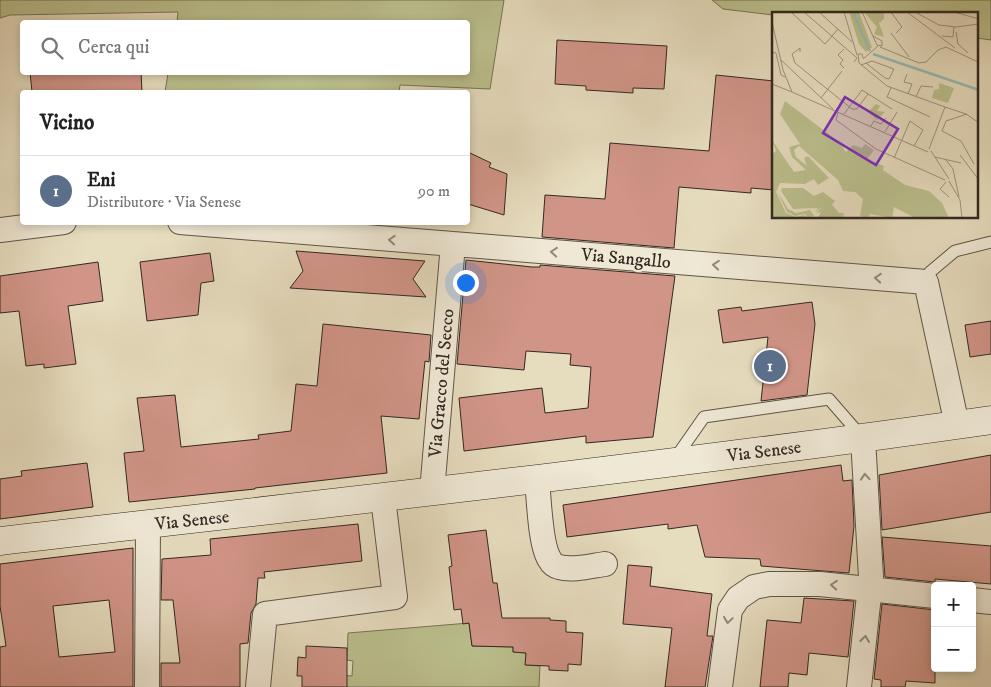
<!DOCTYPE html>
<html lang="it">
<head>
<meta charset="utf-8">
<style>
	body { margin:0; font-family:"IM FELL DW Pica",serif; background:#f6f6f6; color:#222 }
	.controls { position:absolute; right:15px; bottom:15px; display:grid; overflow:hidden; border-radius:5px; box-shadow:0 2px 8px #0003 }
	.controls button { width:45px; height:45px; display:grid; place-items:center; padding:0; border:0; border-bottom:1px solid #e0e0e0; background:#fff; color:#222; font:25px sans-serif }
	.you { position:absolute; left:465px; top:282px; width:18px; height:18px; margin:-12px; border:4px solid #fff; border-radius:50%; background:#1a73e8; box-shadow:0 0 0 8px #1a73e833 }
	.badge { display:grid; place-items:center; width:32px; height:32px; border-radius:50%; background:#0b8043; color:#fff; font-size:16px; font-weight:700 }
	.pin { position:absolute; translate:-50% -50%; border:2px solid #fff; box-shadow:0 1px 5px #0006 }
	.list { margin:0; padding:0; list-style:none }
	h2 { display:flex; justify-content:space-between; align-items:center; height:65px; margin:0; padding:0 20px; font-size:21px }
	h2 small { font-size:16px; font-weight:400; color:#767676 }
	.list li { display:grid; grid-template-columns:32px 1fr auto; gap:15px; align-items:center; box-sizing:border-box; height:70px; padding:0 20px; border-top:1px solid #e0e0e0 }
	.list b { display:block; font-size:19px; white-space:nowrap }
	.list p { margin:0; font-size:16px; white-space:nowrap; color:#767676 }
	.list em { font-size:16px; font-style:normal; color:#767676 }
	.icon { flex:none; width:28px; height:28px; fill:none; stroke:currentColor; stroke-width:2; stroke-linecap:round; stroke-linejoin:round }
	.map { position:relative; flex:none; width:991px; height:687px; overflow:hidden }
	.search { position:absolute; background:#fff; box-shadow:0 2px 8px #0003; left:20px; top:20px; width:450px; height:55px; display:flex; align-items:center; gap:12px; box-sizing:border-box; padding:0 18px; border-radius:5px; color:#767676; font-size:19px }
	.panel { position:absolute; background:#fff; box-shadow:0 2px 8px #0003; left:20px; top:90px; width:450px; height:135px; border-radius:5px }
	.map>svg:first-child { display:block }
	.green { fill:#bbbf8d; stroke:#777457 }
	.building { fill:#d19588; stroke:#332821; fill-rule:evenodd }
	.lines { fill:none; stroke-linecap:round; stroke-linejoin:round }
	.service-casing { stroke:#605548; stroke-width:13 }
	.minor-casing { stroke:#605548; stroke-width:26 }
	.secondary-casing { stroke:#332821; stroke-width:29 }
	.service { stroke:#efe8d5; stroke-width:11 }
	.minor { stroke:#efe8d5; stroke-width:24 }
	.secondary { stroke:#efe8d5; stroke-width:28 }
	.oneway { stroke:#91887b }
	.labels { text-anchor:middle; stroke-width:4.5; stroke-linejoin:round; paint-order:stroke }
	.street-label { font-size:18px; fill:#332821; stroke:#efe8d5 }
	.inset-river { fill:none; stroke:#96bcb2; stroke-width:2.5 }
	.inset-road { fill:none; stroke:#9e947f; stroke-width:1 }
	.view { fill:#7b2cbf; fill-opacity:0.15; stroke:#7b2cbf; stroke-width:2.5 }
	.inset-edge { fill:none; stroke:#332821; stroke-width:2.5 }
</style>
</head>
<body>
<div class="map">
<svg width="991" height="687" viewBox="0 0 991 687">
	<rect width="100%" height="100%" fill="#e6dcbe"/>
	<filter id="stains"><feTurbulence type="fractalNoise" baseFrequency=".004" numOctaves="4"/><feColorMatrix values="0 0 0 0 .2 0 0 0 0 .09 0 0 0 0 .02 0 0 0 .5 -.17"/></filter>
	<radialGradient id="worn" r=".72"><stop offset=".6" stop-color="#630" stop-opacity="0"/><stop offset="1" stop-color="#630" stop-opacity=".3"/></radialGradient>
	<!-- green -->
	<path class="green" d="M0,0H504L490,89L400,85L399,92H165L168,73L468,72V22H177L178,12L10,15L0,18Z
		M712,0H991V40L977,38V14L773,15L723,9Z
		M469,623L472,646L513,647V652L526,653V665L540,666L539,687H347L340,675L352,676L353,661L347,660L348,633Z"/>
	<!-- building -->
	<path class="building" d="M557,40L667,46L664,89L633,88V93L586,90V86L555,84Z
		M30,72H141L142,92H32Z
		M716,75L774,81V190L751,188V193L679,187L674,248L542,237L545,195L605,199L610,143L709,151Z
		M468,152L491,163L489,167L507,174L504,215L468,204Z
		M296,251L425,261L413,279L426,297L290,288L303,271Z
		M210,253L214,281L201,283L198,315L147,321L140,262Z
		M466,260L532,267H540V265L675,276L653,437L586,443V436L464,451L459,398L542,388L545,413L588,408L591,367L570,365L571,354L526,351L524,370L457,364Z
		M98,262L103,301L68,306L76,364L44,368V364L26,366L19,311L0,313V276Z
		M812,302L815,324L807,395L761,401L768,337L723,343L718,310L741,307L742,311Z
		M991,321V354L970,357L965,325Z
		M323,324L431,335L429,362L425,361L419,419L381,416L387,473L255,488V489L129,502L124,453L144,451L137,398L175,395L181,447L259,439L258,435L291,431L296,384L317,386Z
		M991,455V512L882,530L879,475Z
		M87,463L93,507L0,519V479L22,476L21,471Z
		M841,465L843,481L852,480L854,526L849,573L761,566L760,559L705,557L697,525L668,529V524L567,537L563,505Z
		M358,524L362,561L264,572L265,578H258L256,604L251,613L248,643L240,644V687H161V663H180L173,600H161L162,559L211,555L210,539Z
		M486,530L493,583H497L502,618H550V620L566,621V632L583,633L581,665L568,664V671L549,670V666L525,665L526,653L513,652V647L472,646L469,623L463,624L461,609L454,610L449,567L452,566L448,535Z
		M882,537L991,546V584L935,579V582L885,577Z
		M133,548V687H0V647L6,646L0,606V564ZM109,600L115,652L59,657L53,606Z
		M628,565L652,567L650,586L712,594L707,636H713L705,687H665L672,628L623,624Z
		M804,598L854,601L848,657L809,653L807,675L789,673L788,687H760L767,620L801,623Z
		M882,604L935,610V683L906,681L905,687H881V680L874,679Z
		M306,646L347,648V687H302V676H297L298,657L306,658Z"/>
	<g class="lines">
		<defs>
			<path id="service" d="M926,282L930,272L955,251L991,242
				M674,460L704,417L829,399L862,437"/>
			<path id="minor" d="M180,222L926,282L957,425
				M0,230L64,222
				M537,480C539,498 540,546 550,560C552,564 555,566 559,567C572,571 591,566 605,564
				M432,492L453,244
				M972,600L991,602
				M147,687L148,524
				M258,687L265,614L395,597L383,498
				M720,687L730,610L738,598L754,587L769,584H820L935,596
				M859,687L871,577L863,438"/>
			<path id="secondary" d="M0,541C331,503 661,467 991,420"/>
		</defs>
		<!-- service casing -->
		<use href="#service" class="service-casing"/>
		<!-- minor casing -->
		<use href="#minor" class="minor-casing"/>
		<!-- secondary casing -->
		<use href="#secondary" class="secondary-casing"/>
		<!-- service -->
		<use href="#service" class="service"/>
		<!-- minor -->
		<use href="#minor" class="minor"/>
		<!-- secondary -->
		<use href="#secondary" class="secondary"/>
	</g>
	<!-- one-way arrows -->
	<defs><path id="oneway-chevron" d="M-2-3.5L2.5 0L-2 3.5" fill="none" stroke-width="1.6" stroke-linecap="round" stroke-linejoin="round" transform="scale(1.25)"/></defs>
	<g class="oneway">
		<use href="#oneway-chevron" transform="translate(392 240) rotate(-176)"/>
		<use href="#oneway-chevron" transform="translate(554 252) rotate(-175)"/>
		<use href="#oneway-chevron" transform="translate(716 265) rotate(-175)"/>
		<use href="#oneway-chevron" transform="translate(878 278) rotate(-175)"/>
		<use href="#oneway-chevron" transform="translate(865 477) rotate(-94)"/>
		<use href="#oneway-chevron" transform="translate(834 585) rotate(-175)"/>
		<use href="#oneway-chevron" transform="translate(728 620) rotate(98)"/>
		<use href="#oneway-chevron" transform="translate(865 639) rotate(-83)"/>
	</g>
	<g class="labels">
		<!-- street labels -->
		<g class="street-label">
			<text transform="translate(626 258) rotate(5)" y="6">Via Sangallo</text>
			<text transform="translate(441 383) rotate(-85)" y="6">Via Gracco del Secco</text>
			<text transform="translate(764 451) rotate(-7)" y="6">Via Senese</text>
			<text transform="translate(192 520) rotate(-6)" y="6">Via Senese</text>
		</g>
	</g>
	<!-- overview -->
	<g transform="translate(772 12)">
		<rect width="206" height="206" fill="#e6dcbe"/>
		<path d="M77,0H87L100,35L94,40L87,32ZM92,0H112V7L107,11L112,25L102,22L105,15ZM167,71L182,76L176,91L160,86L162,78L167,77ZM13,89L66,129L74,140L81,133L90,136L93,132L102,138L95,147L112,154L111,158L133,173L157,179L170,191L177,206H143L122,195L120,206L98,202L96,206L88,204L91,187L83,180L71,179L66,168L27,134L22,138L24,145L35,154L32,146L36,144L57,166L46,173L42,167L33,172L8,171L4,180L14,201L24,205L32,203L35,206H0V142L4,139L0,128L22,160L34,158L20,145L17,135L28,132L8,102ZM104,92L108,94L105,99L113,100L105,108L96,100ZM10,176H31L42,184L51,180L63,189L60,193L67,201H72L71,206H46L49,200L44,201L51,195L43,200L46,196L21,197L9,179ZM5,179L16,197L24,201L38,198L42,204L36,206L33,202L23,204L15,200Z" fill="#bbbf8d"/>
		<path class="inset-river" d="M81,0L98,39M101,42L207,78"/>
		<path class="inset-road" d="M19,0L53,32L66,17M32,0L85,46L82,50M47,0L80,30M72,0L85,43M90,0L105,33L110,34V29L101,24M119,0L130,15L124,21M135,0L183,36M143,0L167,13L184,15M182,0L207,7M0,10L11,58L20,80L156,140M184,15L207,12M184,20L186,32L196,41M119,21L137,45M170,24L181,25L182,15M108,35L147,51L154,50L166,38L174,35L206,50M0,40L4,41L9,63L13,65M28,40V36L20,42L23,51L80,97H85L96,82M91,46L90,42H86L87,51L115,74L173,95M91,47L106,34M9,48L61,97M94,51L113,66M89,53L100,49L122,57L117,67L113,66M72,56L68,52L71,48L66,43L72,37M135,62L132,70L140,72L136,82M0,72L20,80M119,76L115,85L158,105M144,85L149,74L161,75M49,86L70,59M173,95L194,102L207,111M66,101L64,108L104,137L173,168M72,102L90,78L120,97M195,102L174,109L170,119L189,129L202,152M99,114L102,109L109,112L114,106M113,120L125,100M157,137L173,95M159,139L177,167M188,143L207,168M163,145L189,151M122,146L138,109L151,118L142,134M174,148L181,157L187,185M177,169L188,188L190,206M174,170L168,177L177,185"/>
		<path class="view" d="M73,85L126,117L104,153L51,121Z"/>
		<rect width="206" height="206" class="inset-edge"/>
	</g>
	<rect width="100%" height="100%" filter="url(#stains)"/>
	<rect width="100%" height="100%" fill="url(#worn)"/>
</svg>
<div class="controls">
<button>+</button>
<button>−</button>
</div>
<div class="you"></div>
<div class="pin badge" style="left:770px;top:366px;background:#5c6f8a">1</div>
<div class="search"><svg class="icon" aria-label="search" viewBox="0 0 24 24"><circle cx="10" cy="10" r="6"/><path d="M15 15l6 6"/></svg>Cerca qui</div>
<section class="panel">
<h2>Vicino<small></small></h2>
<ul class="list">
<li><span class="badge" style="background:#5c6f8a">1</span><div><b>Eni</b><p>Distributore · Via Senese</p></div><em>90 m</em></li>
</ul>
</section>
</div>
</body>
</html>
